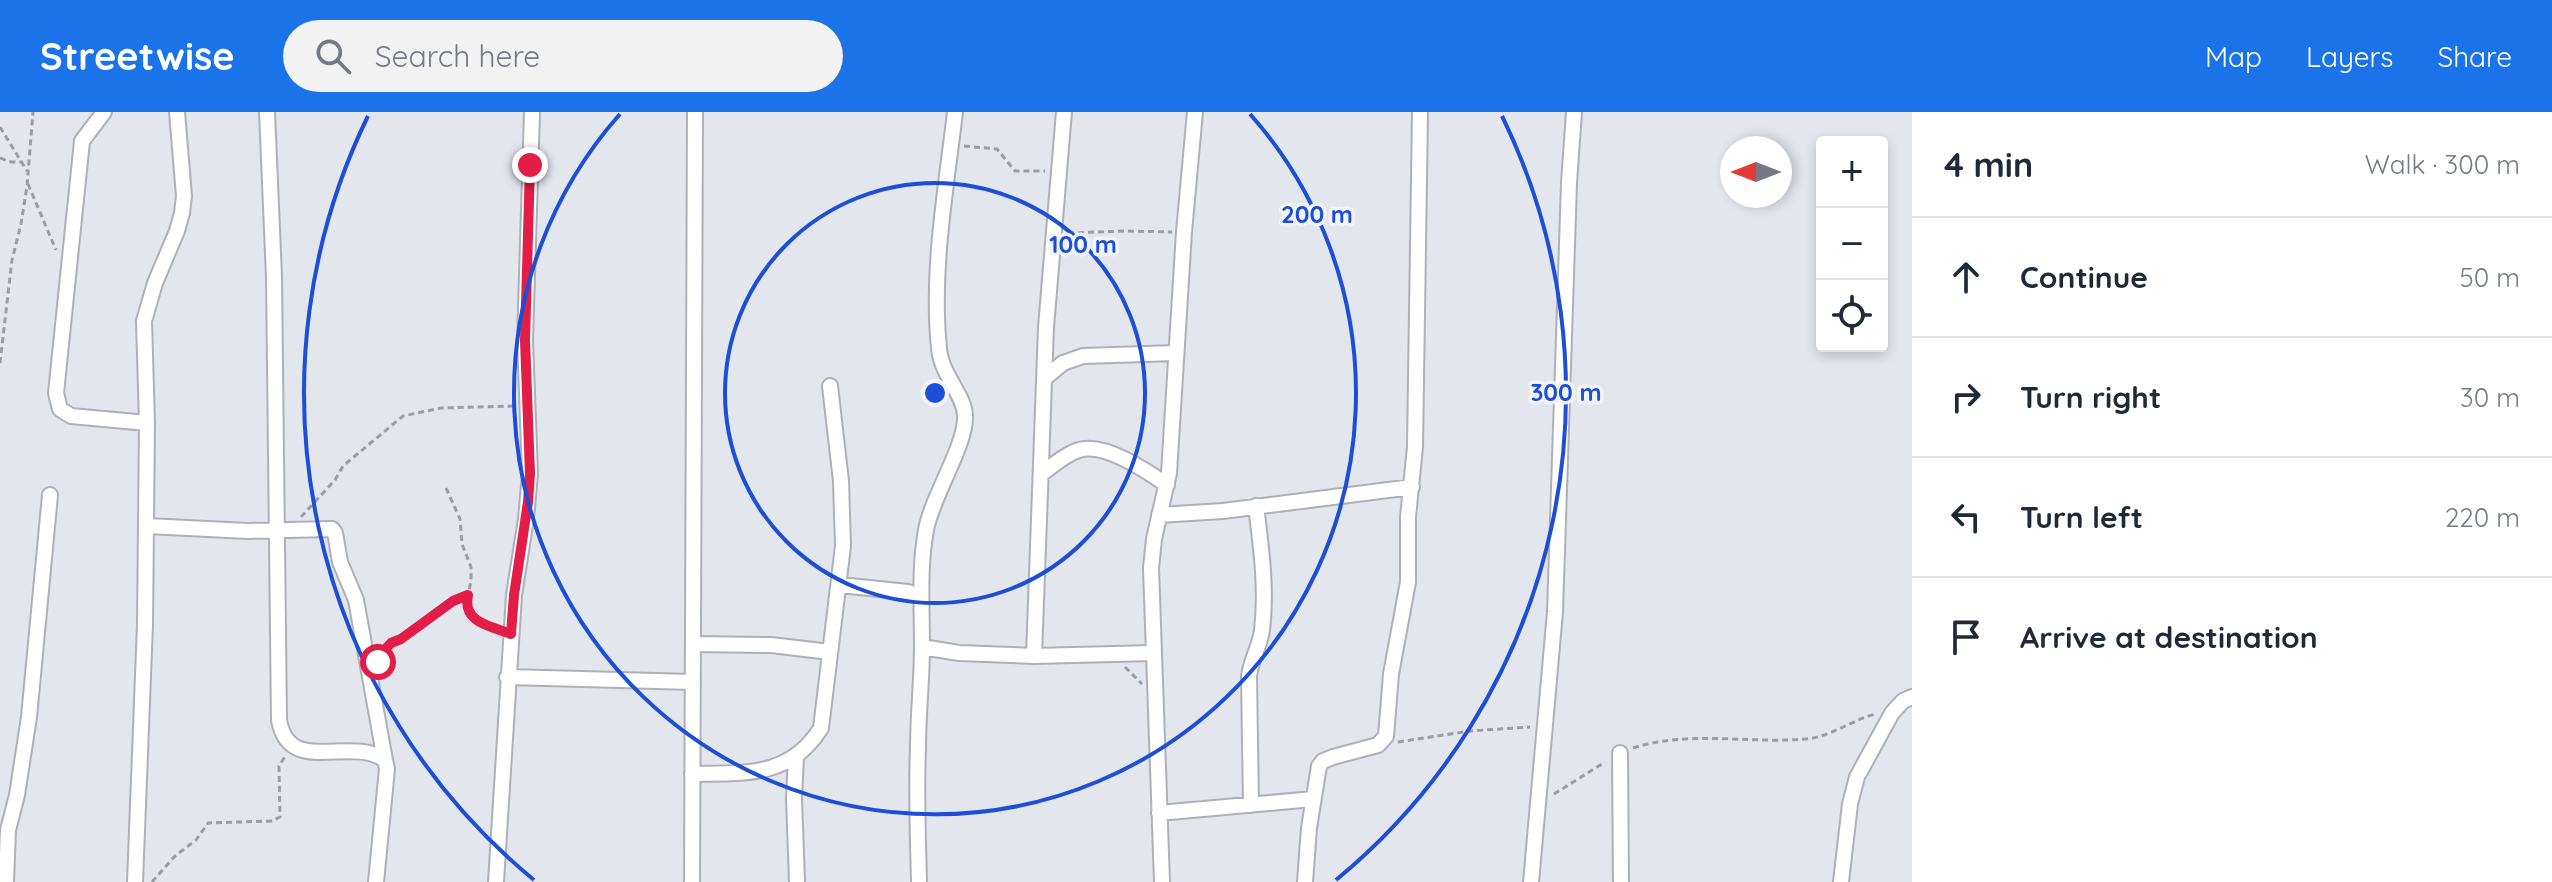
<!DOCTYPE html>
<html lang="en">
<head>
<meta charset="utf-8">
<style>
	body { margin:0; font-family:Quicksand,sans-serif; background:#f2f2f3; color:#1f2937 }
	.controls { position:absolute; right:24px; top:24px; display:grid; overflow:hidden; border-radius:8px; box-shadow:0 4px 12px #0003 }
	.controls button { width:72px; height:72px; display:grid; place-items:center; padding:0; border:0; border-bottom:2px solid #e0e1e3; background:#fff; color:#1f2937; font:40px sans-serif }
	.compass { position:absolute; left:1720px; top:24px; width:72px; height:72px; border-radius:50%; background:#fff; box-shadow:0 4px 12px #0003; rotate:270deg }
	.stop { position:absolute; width:24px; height:24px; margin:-18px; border:6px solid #e11d48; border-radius:50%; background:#fff }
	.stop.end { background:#e11d48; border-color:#fff; box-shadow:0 2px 8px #0008 }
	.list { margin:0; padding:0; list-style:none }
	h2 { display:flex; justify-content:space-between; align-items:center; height:104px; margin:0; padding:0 32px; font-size:34px }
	h2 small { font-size:26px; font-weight:400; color:#747a83 }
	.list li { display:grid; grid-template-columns:52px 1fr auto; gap:24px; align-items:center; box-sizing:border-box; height:120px; padding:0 32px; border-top:2px solid #e0e1e3 }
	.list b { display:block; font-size:30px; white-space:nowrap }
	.list em { font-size:26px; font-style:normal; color:#747a83 }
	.icon { flex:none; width:44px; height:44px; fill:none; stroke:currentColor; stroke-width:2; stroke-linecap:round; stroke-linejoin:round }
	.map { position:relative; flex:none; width:1912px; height:770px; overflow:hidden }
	header { display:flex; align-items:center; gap:48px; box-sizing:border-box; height:112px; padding:0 40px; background:#1a73e8; color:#fff }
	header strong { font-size:38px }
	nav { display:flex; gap:44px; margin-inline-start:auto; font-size:28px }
	.search { width:560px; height:72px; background:#f2f2f3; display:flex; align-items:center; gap:20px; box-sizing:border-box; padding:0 28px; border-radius:44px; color:#747a83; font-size:30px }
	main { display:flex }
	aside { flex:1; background:#fff }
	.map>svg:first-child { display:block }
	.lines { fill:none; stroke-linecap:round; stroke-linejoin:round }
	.minor-casing { stroke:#aeb0b8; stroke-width:18 }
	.path { stroke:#9b9da3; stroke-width:3; stroke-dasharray:6 4; stroke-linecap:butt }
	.minor { stroke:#fff; stroke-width:14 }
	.route { stroke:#e11d48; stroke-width:10 }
	.ring { fill:none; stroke:#1d4ed8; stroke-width:4 }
	.centre { fill:#1d4ed8; stroke:#f2f4fc; stroke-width:4 }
	.ring-label { font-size:24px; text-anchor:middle; font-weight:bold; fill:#1d4ed8; stroke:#f2f4fc; stroke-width:7; stroke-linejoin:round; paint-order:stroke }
</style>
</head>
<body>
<header>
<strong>Streetwise</strong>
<div class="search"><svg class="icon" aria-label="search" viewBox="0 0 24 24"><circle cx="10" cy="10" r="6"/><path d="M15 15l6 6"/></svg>Search here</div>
<nav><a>Map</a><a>Layers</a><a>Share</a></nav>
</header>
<main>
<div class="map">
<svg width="1912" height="770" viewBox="0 0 1912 770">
	<rect width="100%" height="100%" fill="#e4e6ee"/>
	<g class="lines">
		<defs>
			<path id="minor" d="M104,0L82,29L56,281L60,297L71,304L147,311
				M267,0L274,165L279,608C289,665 351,623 385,648L387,657L376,770
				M1046,265L1063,251L1083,244L1176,241
				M1041,362C1053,354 1065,342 1079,338C1104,330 1147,359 1167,373
				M1159,403L1223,399L1412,375
				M147,414L248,419L332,417L335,421L340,450L356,488L385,648
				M840,473L908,480L921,485
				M693,532L771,533L830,540
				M922,535L959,541L1034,544L1153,541
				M1034,544L1046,215L1064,0
				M507,565L693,570
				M1620,641L1621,770
				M796,644L794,687L797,770
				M692,662C744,661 790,666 821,616L843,434L841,369L830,274
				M1251,693L1249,565C1250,549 1260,535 1262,518C1267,477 1261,434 1256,394
				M1159,701L1313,687
				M6,770L8,718L17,683L29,605L50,383
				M135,770L145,512L147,311L144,209L155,171L177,119L182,101L184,84L177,0
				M496,770L514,483L526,407L530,362L525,228L532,0
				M692,770L695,0
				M919,770C918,726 916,681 918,636C918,602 922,567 922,533C922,495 919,456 926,418C932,384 967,332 965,303C964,282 941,263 939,236C931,158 946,78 955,0
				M1162,770L1151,456L1154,427L1169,361L1184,120L1195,0
				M1305,770L1309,716L1319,654L1323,649L1333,645L1378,633L1386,624L1391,562L1408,470V405L1415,335L1420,0
				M1531,770L1555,500L1569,71L1574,0
				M1841,770L1850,692L1857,665L1892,601L1903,589L1912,585"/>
		</defs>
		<!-- minor casing -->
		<use href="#minor" class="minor-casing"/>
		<!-- path -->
		<path class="path" d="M0,15L27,59
			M964,34L997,37L1015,59H1045
			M0,46L11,50H22
			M28,72L56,138
			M1068,121L1125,119L1172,120
			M0,251L12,148L21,112L27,74L33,0
			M446,376L460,407L462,432L471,455V468L467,490L469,503L474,508L500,517
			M301,405L335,368L343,354L403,304L441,296L513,294
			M381,542C388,534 393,532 401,527C424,513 440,492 466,484
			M1125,555L1142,572
			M1398,630L1470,619L1530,615
			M1633,636C1689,618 1750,632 1806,627C1831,625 1853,607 1876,602
			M1554,682L1605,650
			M152,770L175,744L196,728L208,711L272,709L280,705L279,654L286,643"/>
		<!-- minor -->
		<use href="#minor" class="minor"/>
	</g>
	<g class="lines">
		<!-- route -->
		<path class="route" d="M378,550L381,542L391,531L401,527L453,489L468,483C462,511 491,514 511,522L514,483L528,390L530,362L525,228L530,53"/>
	</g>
	<!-- distance rings -->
	<g class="ring">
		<circle cx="935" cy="281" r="210"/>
		<path d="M1250 2A421 421 0 1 1 620 2"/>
		<path d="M534 768A631 631 0 0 1 368 4M1502 4A631 631 0 0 1 1336 768"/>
	</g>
	<circle cx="935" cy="281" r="12" class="centre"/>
	<g class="ring-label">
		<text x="1317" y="111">200 m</text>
		<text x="1083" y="141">100 m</text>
		<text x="1566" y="289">300 m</text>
	</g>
</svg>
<div class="controls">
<button>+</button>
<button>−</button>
<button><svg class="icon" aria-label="locate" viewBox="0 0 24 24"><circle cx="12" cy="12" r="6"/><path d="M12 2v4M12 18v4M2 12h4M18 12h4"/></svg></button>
</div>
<svg class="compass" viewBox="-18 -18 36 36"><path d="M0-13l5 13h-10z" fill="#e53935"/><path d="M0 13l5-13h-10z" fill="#747a83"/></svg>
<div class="stop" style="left:378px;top:550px"></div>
<div class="stop end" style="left:530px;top:53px"></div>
</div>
<aside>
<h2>4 min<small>Walk · 300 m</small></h2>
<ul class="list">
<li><svg class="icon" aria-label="ahead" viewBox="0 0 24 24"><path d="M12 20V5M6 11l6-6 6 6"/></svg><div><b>Continue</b></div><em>50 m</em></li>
<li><svg class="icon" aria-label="right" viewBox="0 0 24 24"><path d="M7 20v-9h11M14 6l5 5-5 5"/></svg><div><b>Turn right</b></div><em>30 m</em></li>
<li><svg class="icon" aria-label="left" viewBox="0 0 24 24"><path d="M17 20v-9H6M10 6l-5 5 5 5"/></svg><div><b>Turn left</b></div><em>220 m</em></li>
<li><svg class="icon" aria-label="arrive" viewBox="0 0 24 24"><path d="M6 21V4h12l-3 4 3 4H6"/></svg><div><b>Arrive at destination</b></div></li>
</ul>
</aside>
</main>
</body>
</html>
